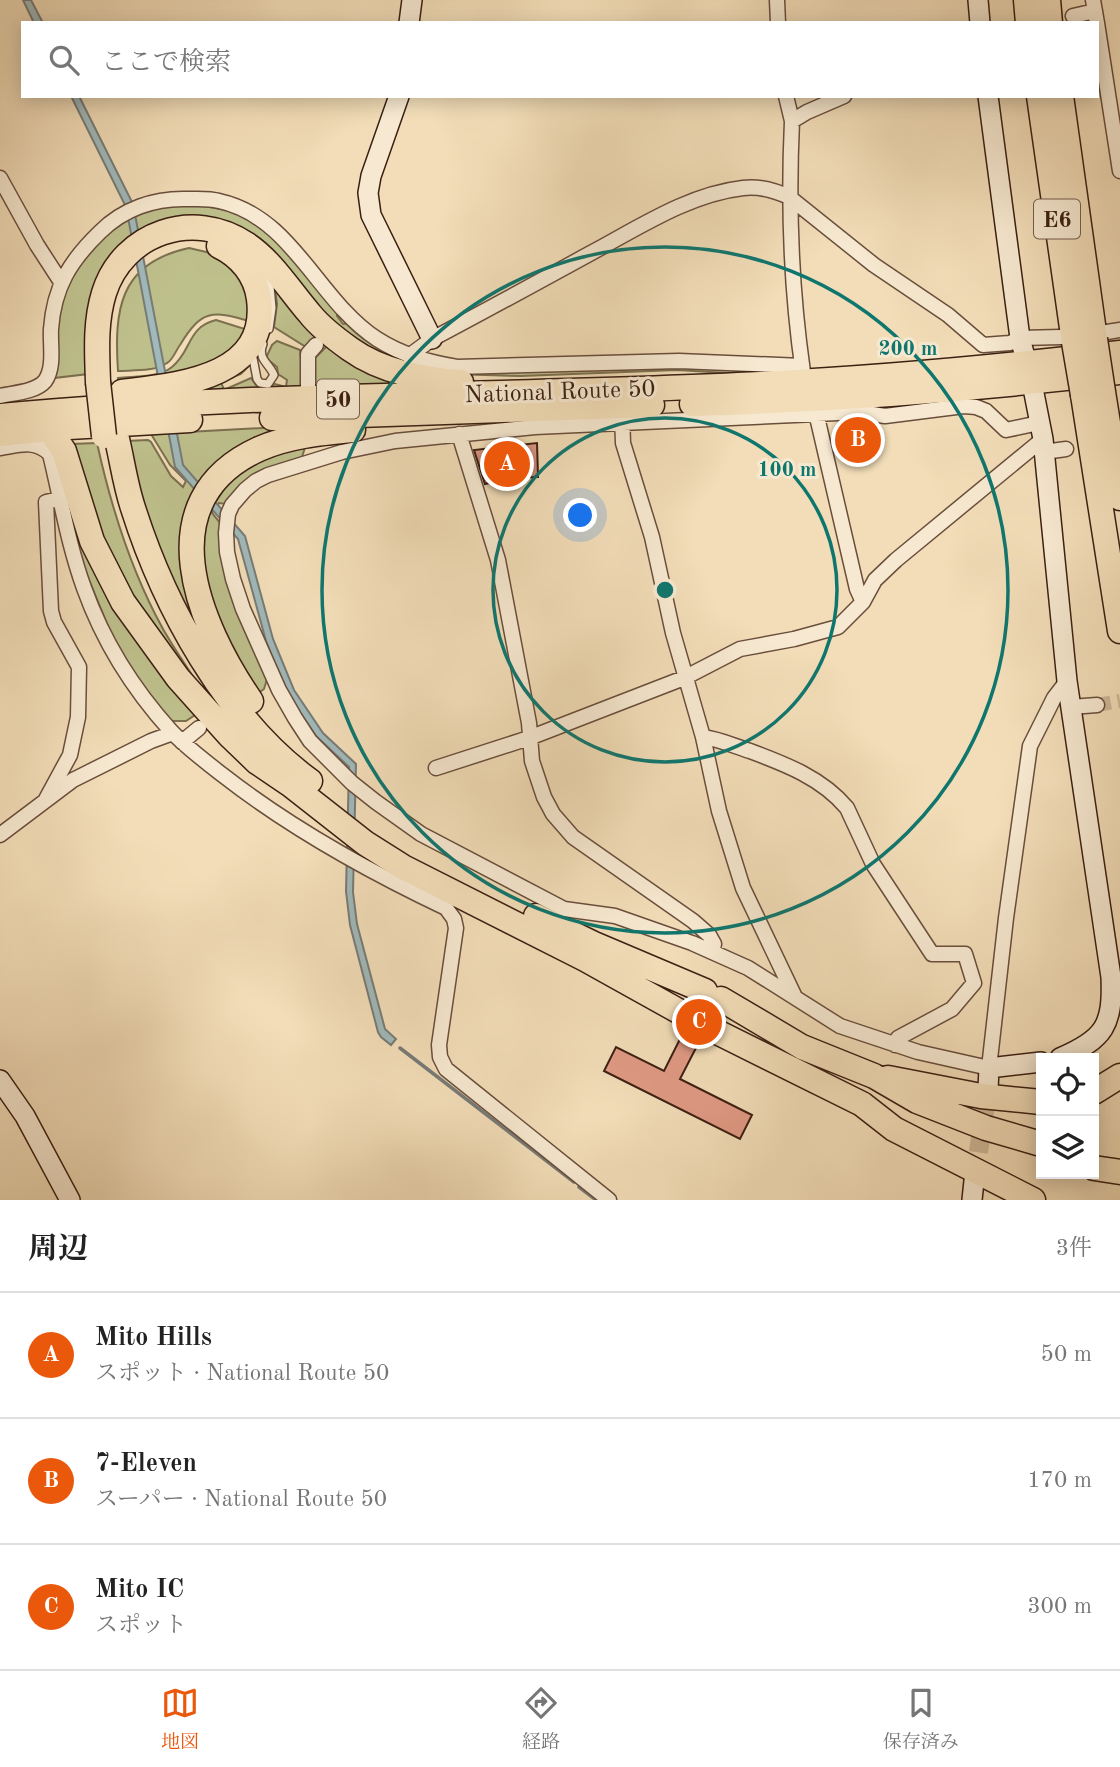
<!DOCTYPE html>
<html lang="ja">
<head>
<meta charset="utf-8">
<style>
	body { margin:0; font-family:"Old Standard TT","Noto Serif JP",serif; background:#f2f2f2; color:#222 }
	.controls { position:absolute; right:21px; bottom:21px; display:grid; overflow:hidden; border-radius:0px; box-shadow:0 4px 18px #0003 }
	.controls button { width:63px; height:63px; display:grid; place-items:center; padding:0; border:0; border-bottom:2px solid #e0e0e0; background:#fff; color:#222; font:35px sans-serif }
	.you { position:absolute; left:581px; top:516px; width:24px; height:24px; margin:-18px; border:5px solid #fff; border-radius:50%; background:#1a73e8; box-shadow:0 0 0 10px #1a73e833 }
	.badge { display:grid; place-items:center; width:46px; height:46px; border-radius:50%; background:#ea580c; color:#fff; font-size:23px; font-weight:700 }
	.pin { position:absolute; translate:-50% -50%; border:4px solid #fff; box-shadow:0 2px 7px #0006 }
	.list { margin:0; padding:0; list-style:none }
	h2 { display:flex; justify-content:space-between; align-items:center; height:91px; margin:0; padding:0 28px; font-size:30px }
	h2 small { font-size:23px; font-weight:400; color:#767676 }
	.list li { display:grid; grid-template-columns:46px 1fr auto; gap:21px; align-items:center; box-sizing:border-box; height:126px; padding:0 28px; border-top:2px solid #e0e0e0 }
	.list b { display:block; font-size:26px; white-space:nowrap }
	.list p { margin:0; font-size:23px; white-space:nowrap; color:#767676 }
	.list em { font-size:23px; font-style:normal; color:#767676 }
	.icon { flex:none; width:38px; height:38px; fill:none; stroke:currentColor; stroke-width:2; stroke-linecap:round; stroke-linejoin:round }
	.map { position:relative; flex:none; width:1120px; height:1200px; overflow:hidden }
	.search { position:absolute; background:#fff; box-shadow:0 4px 18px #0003; left:21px; right:21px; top:21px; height:77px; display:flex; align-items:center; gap:18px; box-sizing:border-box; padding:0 24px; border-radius:0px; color:#767676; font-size:26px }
	.sheet { height:469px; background:#fff }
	nav { display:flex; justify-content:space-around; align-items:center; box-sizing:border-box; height:98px; border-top:2px solid #e0e0e0; background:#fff; font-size:19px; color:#767676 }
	nav a { display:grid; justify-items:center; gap:4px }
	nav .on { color:#ea580c }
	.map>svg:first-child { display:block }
	.green { fill:#bec08c; stroke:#7c704f; stroke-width:2 }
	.water { fill:#a0b9ba; stroke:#787b77; stroke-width:2 }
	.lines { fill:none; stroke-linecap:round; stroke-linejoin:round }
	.stream { stroke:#787b77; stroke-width:3.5 }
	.building { fill:#e19a85; stroke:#3b1f12; stroke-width:2 }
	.street-tunnel { stroke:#cdb797; stroke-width:14; stroke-dasharray:14 7; stroke-linecap:butt }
	.secondary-tunnel { stroke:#cdb797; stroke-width:19; stroke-dasharray:19 10; stroke-linecap:butt }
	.lane-casing { stroke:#694e3c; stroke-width:10 }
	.street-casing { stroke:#694e3c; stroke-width:17 }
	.secondary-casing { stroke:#3b1f12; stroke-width:22 }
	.highway-casing { stroke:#3b1f12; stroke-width:27 }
	.lane { stroke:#f7e9d1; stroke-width:7 }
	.street { stroke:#f7e9d1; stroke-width:14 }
	.secondary { stroke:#f7e9d1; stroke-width:19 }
	.highway { stroke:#f2ddb8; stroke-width:24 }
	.highway-bridge-casing { stroke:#3b1f12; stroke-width:27; stroke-linecap:butt }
	.highway-bridge { stroke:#f2ddb8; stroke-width:24 }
	.ring { fill:none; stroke:#0f766e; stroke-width:3.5 }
	.labels { text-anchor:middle; stroke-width:6; stroke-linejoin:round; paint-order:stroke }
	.shield { fill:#f7e9d1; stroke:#735c4b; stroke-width:2 }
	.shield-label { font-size:23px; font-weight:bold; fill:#3b1f12 }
	.street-label { font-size:24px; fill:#3b1f12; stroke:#f7e9d1 }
	.centre { fill:#0f766e; stroke:#f7e9d1; stroke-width:3.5 }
	.ring-label { font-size:21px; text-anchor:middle; font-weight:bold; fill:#0f766e; stroke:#f7e9d1; stroke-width:6; stroke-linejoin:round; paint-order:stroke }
</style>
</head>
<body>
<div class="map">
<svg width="1120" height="1200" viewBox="0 0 1120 1200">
	<rect width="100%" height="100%" fill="#f2ddb8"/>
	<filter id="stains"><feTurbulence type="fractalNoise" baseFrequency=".00286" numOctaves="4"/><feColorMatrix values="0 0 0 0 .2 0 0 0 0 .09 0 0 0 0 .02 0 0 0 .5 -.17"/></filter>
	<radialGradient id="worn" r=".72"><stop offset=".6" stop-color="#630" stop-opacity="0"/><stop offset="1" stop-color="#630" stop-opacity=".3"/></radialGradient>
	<!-- green -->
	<path class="green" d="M194,204L242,213L271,233L337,309V316L343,324L351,323L417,364L674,366L791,370L758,375L677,370L521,376L451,374L415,369L353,344L224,225L124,246L88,374L54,378C55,355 54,331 59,308C69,260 113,215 161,206C172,204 183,205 194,204Z
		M189,248L219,255L234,266L250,292L249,321C212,310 201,310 180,345C176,350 173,360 167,363C154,372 133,370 118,371C114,310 119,263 189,248Z
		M274,282L321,337L306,347L274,327L277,304Z
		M216,320L248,330L240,342L213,364L119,384L118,378C134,376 159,378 172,367C192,351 187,327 216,320Z
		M277,341L300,350L304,390L209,394L193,388L246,357L249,366L241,374L221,382L224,390L251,378L256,385L263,388L275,384L286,387L287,380L278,374L277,367L266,358L272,345Z
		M329,344L433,384L313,389L312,361Z
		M280,427L284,432L188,516L225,678L156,551L126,441L148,440L151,442L171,476L183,487L186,481L170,465L151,434Z
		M97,443C111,507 131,571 163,629C176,652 192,674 206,697L191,682L107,557L71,444Z
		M306,444L302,457L226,504L219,503L212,513L221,524L267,679L264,689L253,697L205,597L201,524L238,468Z
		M71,507L195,715L186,721H168L121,658L73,541L64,509Z"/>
	<!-- water -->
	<path class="water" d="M23,0H31L43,23H34Z
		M71,96H79L133,204L183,465L245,536L273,639L294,690L323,733L356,764L353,892L357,924L385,1029L396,1039L391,1045L381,1037L378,1032L350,925L346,891L349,767L316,736L287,694L266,641L238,539L175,467L126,207Z"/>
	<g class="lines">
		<!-- stream -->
		<path class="stream" d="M400,1048L574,1182
			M579,1187L596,1200"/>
	</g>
	<!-- building -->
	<path class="building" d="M537,443L538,477L511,478L485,484L474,450Z
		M684,1031L694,1032L700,1040L680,1079L752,1115L740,1139L604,1071L616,1047L664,1071Z"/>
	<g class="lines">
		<!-- street-tunnel -->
		<path class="street-tunnel" d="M1097,705L1120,701"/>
		<!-- secondary-tunnel -->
		<path class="secondary-tunnel" d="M974,1181L988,1089"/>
		<defs>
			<path id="lane" d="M269,329L272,308L269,275
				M252,353L257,379L260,383L268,384L274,375C269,363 257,359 263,344"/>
			<path id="street" d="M777,0L778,23
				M1093,0L1097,23
				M1073,16L1095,11
				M1097,23L1120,171
				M786,96L792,121
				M0,178L37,245L61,282
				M1107,332L1120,330
				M409,356L432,339C485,311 538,282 591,253C638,228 689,194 743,188C759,186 774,190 789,197L874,265L948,315L983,345L1010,343L1020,338L1061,337
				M803,372C791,289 788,205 792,121L807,112L844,96
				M308,388V354L316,345
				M0,396C13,393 36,392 45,381C55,367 50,345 51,329C54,287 70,261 100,232C123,209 154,198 187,199C197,199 209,198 219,201C293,217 318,301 377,339C402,355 428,362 457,367L679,361L802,366
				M814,404L857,589L863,602
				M622,415L623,443L652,537L673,633L703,737L719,811L743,888L794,995
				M1039,423L1006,430L986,411L976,407L964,406L885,416L860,412L535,427L395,441L342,452L268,475L256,481L245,490L232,505L228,514L226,533L227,552L233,579L243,609L279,690L295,718L310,741L352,783L376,802L421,834L564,909L615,916L692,943L748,968L840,1026L918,1052L989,1068L1006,918L1030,746L1054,698L1067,681
				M459,434L498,560L529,723L532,761L544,797L553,814L573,837L693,921L709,935L714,944L712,952
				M0,448C19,445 35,439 50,454C61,499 68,544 84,588C103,641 133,689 171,731C187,748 206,762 224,776C292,829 368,871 446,908L454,919L456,928L439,1045L440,1057L446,1069L609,1200
				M1044,452L1066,449
				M1071,707L1097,705
				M703,737C719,739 734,746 750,751C785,764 822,778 847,808L873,864L932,954H965L974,983L952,1009L898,1038L895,1045
				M182,742L199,728
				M436,768L529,738L684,678L740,649L794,639L838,627L863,602L875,580L896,560L1043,439
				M45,801L70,755L78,717L79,667L54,622L51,611L46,502L59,499
				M0,835L73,780L151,741L173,733"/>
			<path id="secondary" d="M978,0L980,23
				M409,23L412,0
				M399,96L371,176L368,193L371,215L432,339
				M988,96L1020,338L1032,383L1043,439L1067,681L1111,977C1113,1025 1105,1039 1060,1058
				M0,1080L25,1116L70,1200
				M988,1089L989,1068L1041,1062
				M972,1200L974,1181"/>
			<path id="highway" d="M1026,0L1028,23
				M1048,0L1050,23
				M1039,96L1074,342
				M1061,96L1095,339
				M98,382C97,352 95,322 104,293C123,232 194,209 246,244C272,261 290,291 310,314C321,328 336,339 350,349C382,372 423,379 461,382
				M122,392C178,385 269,378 259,299C256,275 240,256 219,246
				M1103,392L1120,498
				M1083,395L1120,631
				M692,404C835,400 977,389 1120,372
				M0,416C253,392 507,397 761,384C881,378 1000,367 1120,353
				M272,418L652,405
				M49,429L64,451L92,541L123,602L178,678L229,735L257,762L291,785L365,843L403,867L585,959L691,1018
				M0,434L69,427L190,420
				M116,435C122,459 125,484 133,508C164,606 225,719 310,781
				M251,701C199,625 145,501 259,449C288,436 321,433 353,430
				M536,916L594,944L705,991
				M721,999L802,1047L874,1076L917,1101L986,1128L1041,1144
				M707,1027L862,1104L894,1129L1033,1200
				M888,1078L981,1096L1041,1102
				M1094,1092L1120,1076
				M1094,1168L1120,1172"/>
		</defs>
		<!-- lane casing -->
		<use href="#lane" class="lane-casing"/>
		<!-- street casing -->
		<use href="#street" class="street-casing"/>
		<!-- secondary casing -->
		<use href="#secondary" class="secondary-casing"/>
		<!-- highway casing -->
		<use href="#highway" class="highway-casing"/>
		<!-- lane -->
		<use href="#lane" class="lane"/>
		<!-- street -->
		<use href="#street" class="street"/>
		<!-- secondary -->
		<use href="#secondary" class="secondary"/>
		<!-- highway -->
		<use href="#highway" class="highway"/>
		<defs>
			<path id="highway-bridge" d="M1095,339L1103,392
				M1074,342L1083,395
				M98,382L104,436"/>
		</defs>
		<!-- highway-bridge casing -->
		<use href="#highway-bridge" class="highway-bridge-casing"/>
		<!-- highway-bridge -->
		<use href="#highway-bridge" class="highway-bridge"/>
	</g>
	<!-- distance rings -->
	<g class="ring">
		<circle cx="665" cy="590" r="172"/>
		<circle cx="665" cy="590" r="343"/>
	</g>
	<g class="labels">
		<!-- shield labels -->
		<g class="shield">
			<rect x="1034" y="199.5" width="46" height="39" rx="5"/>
			<rect x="317" y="379.5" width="42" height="39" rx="5"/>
		</g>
		<g class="shield-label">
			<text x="1057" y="227">E6</text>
			<text x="338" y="407">50</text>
		</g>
		<!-- street labels -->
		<g class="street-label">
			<text transform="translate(560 391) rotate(-2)" y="8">National Route 50</text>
		</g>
	</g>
	<circle cx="665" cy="590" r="10" class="centre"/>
	<g class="ring-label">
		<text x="908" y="355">200 m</text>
		<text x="787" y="476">100 m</text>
	</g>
	<rect width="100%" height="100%" filter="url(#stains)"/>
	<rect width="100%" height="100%" fill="url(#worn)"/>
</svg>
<div class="controls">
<button><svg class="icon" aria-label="locate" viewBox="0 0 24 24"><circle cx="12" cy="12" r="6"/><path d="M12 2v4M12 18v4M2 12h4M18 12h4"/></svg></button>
<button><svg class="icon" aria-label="layers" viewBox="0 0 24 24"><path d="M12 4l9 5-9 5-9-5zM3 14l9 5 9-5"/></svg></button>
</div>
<div class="you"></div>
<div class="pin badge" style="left:507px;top:464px">A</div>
<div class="pin badge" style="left:858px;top:440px">B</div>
<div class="pin badge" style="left:699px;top:1022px">C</div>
<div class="search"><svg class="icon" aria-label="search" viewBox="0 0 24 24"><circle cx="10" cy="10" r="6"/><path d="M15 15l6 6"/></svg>ここで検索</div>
</div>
<section class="sheet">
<h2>周辺<small>3件</small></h2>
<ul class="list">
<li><span class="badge">A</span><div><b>Mito Hills</b><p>スポット · National Route 50</p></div><em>50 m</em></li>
<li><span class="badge">B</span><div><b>7-Eleven</b><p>スーパー · National Route 50</p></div><em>170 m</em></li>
<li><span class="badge">C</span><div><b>Mito IC</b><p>スポット</p></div><em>300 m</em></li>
</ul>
</section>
<nav>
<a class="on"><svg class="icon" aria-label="map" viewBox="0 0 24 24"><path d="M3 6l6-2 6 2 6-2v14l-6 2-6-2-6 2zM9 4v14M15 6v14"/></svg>地図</a>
<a><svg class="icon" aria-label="directions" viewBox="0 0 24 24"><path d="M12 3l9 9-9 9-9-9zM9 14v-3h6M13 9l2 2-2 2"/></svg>経路</a>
<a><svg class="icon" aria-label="saved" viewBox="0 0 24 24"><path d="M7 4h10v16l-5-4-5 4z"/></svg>保存済み</a>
</nav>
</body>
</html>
